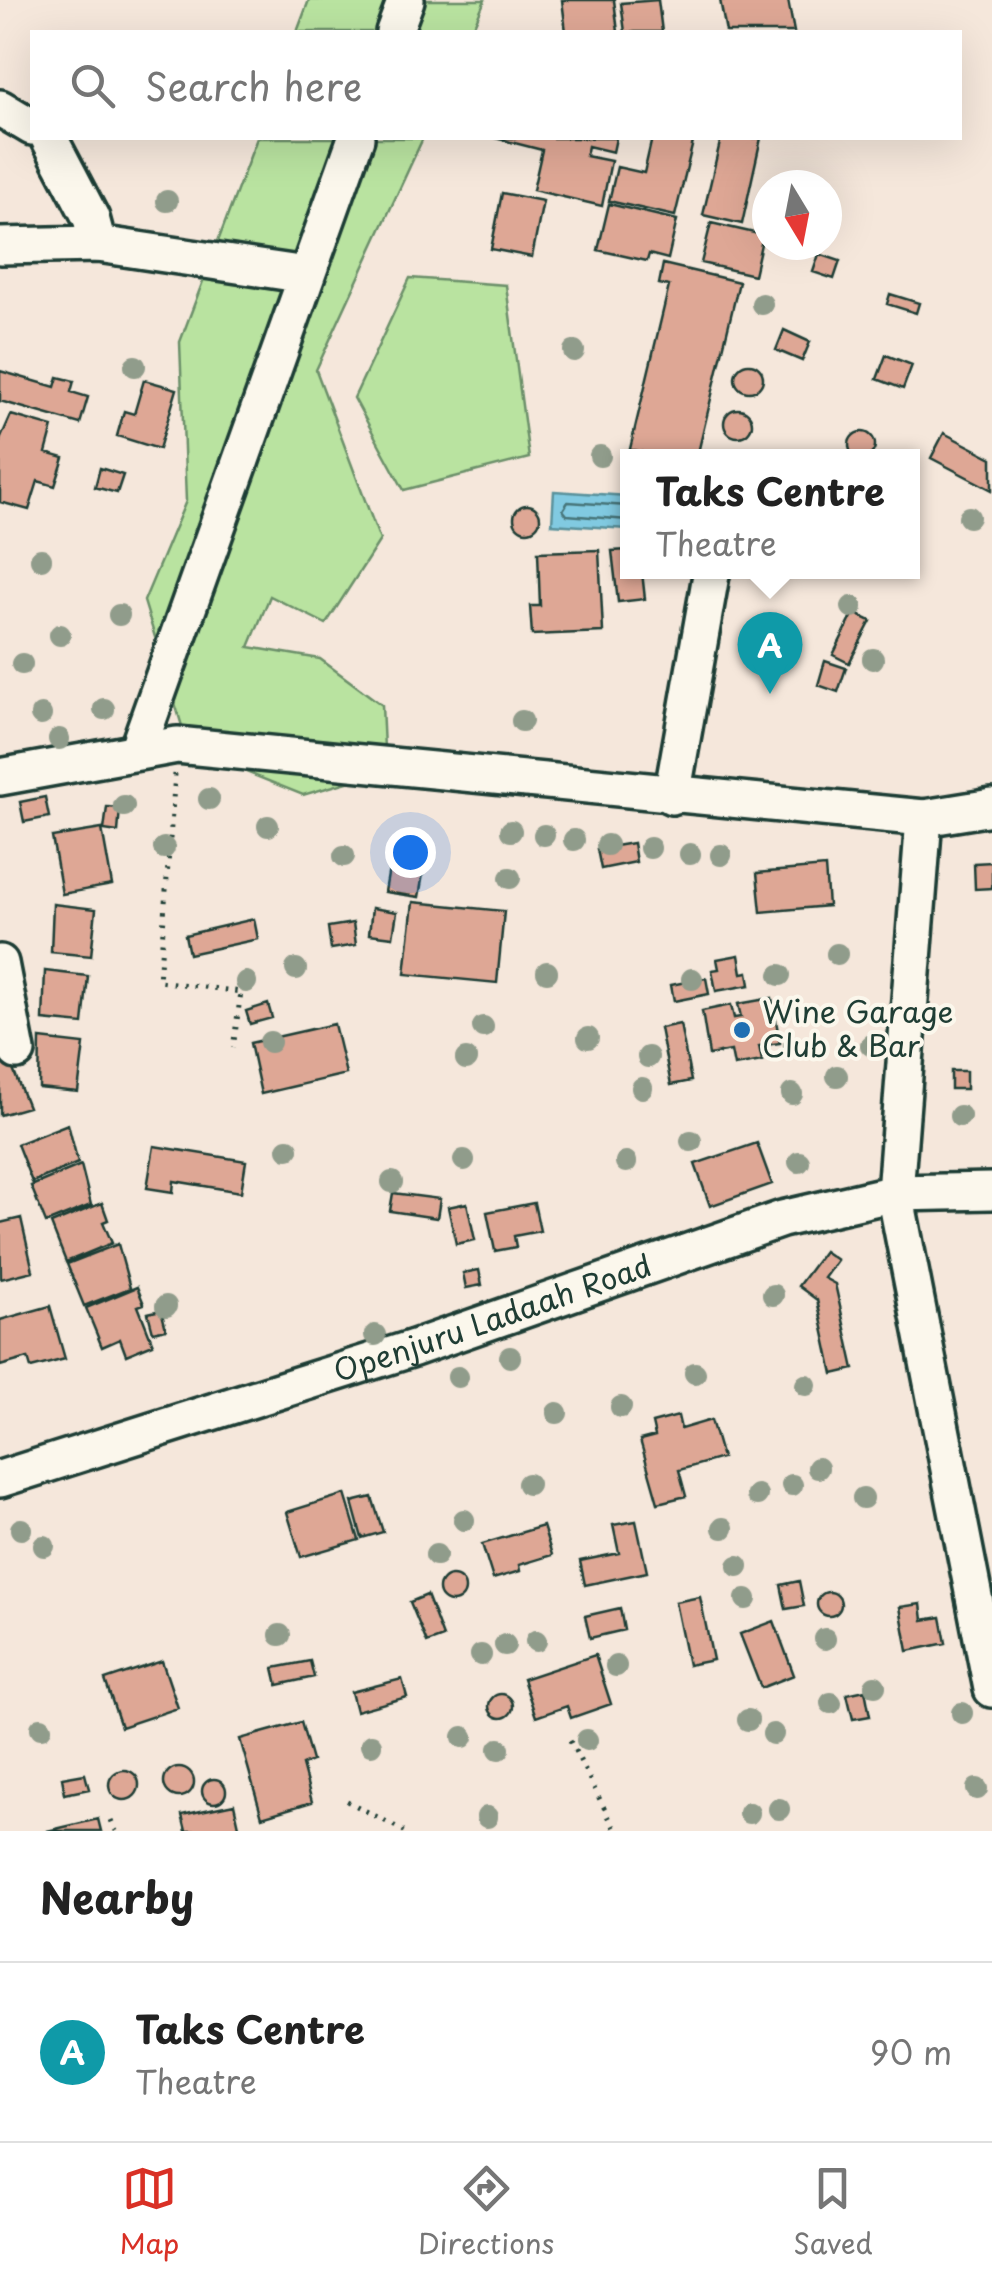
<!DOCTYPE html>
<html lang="en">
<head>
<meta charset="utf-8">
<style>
	body { margin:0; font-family:"Playpen Sans",sans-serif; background:#f2f2f2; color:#222 }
	.compass { position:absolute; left:752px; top:170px; width:90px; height:90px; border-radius:50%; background:#fff; box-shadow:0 10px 40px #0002; rotate:170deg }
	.you { position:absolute; left:410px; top:852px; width:35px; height:35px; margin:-25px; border:8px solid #fff; border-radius:50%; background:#1a73e8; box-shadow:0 0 0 15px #1a73e833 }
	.badge { display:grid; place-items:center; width:65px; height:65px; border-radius:50%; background:#d93025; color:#fff; font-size:32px; font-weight:700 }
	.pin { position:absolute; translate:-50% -82px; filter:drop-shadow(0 2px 5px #0008) }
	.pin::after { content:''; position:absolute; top:52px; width:35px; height:30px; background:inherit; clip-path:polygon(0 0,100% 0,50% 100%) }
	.popup { position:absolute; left:620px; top:449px; width:300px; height:130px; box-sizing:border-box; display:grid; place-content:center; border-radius:0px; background:#fff; filter:drop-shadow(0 2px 8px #0005); font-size:32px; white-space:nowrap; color:#767676 }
	.popup b { font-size:38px; color:#222 }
	.popup::after { content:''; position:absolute; left:50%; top:100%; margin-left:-20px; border:20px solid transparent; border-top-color:#fff }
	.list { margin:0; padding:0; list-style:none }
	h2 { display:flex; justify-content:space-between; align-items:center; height:130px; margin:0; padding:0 40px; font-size:42px }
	h2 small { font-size:32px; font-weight:400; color:#767676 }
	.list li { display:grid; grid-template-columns:65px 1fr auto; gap:30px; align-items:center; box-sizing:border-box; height:180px; padding:0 40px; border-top:2px solid #e0e0e0 }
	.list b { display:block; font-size:38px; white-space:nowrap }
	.list p { margin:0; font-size:32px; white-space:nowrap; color:#767676 }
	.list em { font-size:32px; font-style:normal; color:#767676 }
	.icon { flex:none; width:55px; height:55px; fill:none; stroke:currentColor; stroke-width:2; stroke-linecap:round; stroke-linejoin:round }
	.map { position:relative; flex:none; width:992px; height:1831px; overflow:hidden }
	.search { position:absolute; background:#fff; box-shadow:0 10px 40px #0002; left:30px; right:30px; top:30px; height:110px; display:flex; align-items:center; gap:25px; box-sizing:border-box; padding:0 35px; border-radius:0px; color:#767676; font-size:38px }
	.sheet { height:310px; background:#fff }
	nav { display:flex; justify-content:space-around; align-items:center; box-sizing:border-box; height:140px; border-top:2px solid #e0e0e0; background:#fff; font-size:28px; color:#767676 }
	nav a { display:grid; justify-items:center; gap:5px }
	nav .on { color:#d93025 }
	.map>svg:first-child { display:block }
	.green { fill:#b9e3a0; stroke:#6c906a; stroke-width:2.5 }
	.water { fill:#81cae1; stroke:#5a929c; stroke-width:2.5 }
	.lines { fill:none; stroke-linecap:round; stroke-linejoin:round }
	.shore { stroke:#467579; stroke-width:2.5 }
	.building { fill:#dea795; stroke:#1f3d34; stroke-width:2.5 }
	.minor-casing { stroke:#1f3d34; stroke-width:42 }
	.path { stroke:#1f3d34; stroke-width:5; stroke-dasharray:2.5 8; stroke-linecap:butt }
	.minor { stroke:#fbf7ec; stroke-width:35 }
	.tree { fill:#909c8b }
	.poi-dot { fill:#1f6fb2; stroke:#fbf7ec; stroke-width:4 }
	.labels { text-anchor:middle; stroke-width:8; stroke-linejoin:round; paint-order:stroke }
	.poi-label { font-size:30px; fill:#1f3d34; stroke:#fbf7ec; text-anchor:start }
	.street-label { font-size:30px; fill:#1f3d34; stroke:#fbf7ec }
</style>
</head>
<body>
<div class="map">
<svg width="992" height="1831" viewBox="0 0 992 1831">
	<rect width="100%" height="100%" fill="#f5e7db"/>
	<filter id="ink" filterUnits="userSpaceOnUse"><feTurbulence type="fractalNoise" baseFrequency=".01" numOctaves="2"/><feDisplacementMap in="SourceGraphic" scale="20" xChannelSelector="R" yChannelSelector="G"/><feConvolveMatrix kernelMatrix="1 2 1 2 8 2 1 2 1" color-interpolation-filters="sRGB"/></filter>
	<g filter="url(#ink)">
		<!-- green -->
		<path class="green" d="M309,0H485L471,32H297Z
			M257,138H423L316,370L380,540L326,624L270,596L249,647L320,659L382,705L385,771L303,795L189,749L144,601L186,501L180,342Z
			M410,278L506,285L529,458L404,490L354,398Z"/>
		<!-- water -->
		<path class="water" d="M554,491L627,496V529L552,524Z"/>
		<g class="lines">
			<!-- shore -->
			<path class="shore" d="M628,506L568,502L563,510L567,515L628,520"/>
		</g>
		<!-- building -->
		<path class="building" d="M562,0H614L618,32H566Z
			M658,0L662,32H625L621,3Z
			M720,0H788L794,32H726Z
			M495,138H616L613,152L588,146L586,156L611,161L602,206L533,190L542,150Z
			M652,138H694L675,216L609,201L617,167L644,173Z
			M721,138H761L742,224L703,215Z
			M502,193L543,201L532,257L491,249Z
			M609,204L677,220L668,259L649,254L647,261L598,250Z
			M711,223L763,235L754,275L701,263Z
			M819,254L840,261L834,279L813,272Z
			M663,264L739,282L697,457H661L630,449L669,286L659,284Z
			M890,294L919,303L916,313L887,304Z
			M784,330L810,342L802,361L776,350Z
			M886,355L912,365L903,389L877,379Z
			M735 378a14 14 0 1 1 28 0a14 14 0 1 1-28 0Z
			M0,371L55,387L58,377L74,381L71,392L88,397L80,424L0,401Z
			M144,380L177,389L159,449L117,436L124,411L134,414Z
			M724 423a14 14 0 1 1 28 0a14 14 0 1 1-28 0Z
			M11,415L53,427L46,453L64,458L55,486L38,481L29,510L0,502V440Z
			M849 445a13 13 0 1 1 26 0a13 13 0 1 1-26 0Z
			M944,433L992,458V490L931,458Z
			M100,468L123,475L117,493L95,487Z
			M514 518a13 13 0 1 1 26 0a13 13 0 1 1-26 0Z
			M599,550L603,632L532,635L530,606H540L538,552Z
			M628,550V572H642L645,599L618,602L612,551Z
			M854,613L871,621L849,663L833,655Z
			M825,661L846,668L838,692L818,685Z
			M45,797L49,817L24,822L20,802Z
			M107,807L120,808L118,832L104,830Z
			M102,829L112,885L62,894L52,837Z
			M633,843L636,862L601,869L597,849Z
			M393,845L427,851L419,897L385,892Z
			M992,862V888L975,889L974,863Z
			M825,867L828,906L761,912L757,873Z
			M413,902L504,911L497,983L405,974Z
			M53,904L96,909L91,956L51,952Z
			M372,908L397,912L393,937L369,934Z
			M254,919L258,939L189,954L185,935Z
			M353,923L356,945L331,949L328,927Z
			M739,955L742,973L748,972L750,985L716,991L712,970L719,969L717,959Z
			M45,971L88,976L83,1024L43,1020Z
			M706,978L709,994L674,1001L671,985Z
			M772,998L780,1043L759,1046L762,1061L734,1066L731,1051L709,1055L702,1011L731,1005L734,1018L741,1017L738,1004Z
			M268,1004L272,1018L250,1024L246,1011Z
			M334,1024L346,1074L261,1094L250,1043Z
			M680,1024L691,1081L671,1085L660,1028Z
			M40,1039L84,1044L78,1092L39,1088Z
			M10,1062L28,1107L0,1115V1065Z
			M951,1071H966V1089H951Z
			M68,1124L78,1163L32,1182L17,1144Z
			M757,1143L772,1184L710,1206L695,1164Z
			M154,1146L246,1161L241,1192L174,1181L173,1192L147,1188Z
			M81,1165L91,1205L46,1223L31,1186Z
			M393,1193L440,1199L437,1218L390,1211Z
			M102,1203L108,1220L103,1222L112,1243L66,1262L51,1224Z
			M467,1203L475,1240L456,1244L448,1207Z
			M534,1203L540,1231L514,1236L516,1247L495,1251L487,1212Z
			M21,1218L33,1271L1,1279L0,1223Z
			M118,1244L130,1288L84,1306L67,1264Z
			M824,1251L837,1260L824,1278L835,1284L854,1369L833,1374L817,1300L798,1286Z
			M479,1270L482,1285L466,1288L463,1273Z
			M137,1287L144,1304L138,1306L153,1344L126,1355L120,1339L102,1347L86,1308Z
			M50,1306L65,1359L31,1368L28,1358L0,1366V1320Z
			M161,1310L166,1329L153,1332L148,1313Z
			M678,1416L681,1429L711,1420L722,1458L679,1470L686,1496L658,1503L640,1440L655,1436L652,1423Z
			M345,1494L359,1540L301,1557L287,1512Z
			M372,1497L383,1532L362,1538L352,1502Z
			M636,1521L647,1572L585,1585L580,1561L619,1553L613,1525Z
			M543,1526L552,1555L519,1565L520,1571L493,1579L482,1544Z
			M439 1589a13 13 0 1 1 26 0a13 13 0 1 1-26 0Z
			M799,1581L804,1606L786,1609L781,1585Z
			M817 1604a12 12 0 1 1 24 0a12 12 0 1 1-24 0Z
			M427,1595L443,1637L427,1643L410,1602Z
			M700,1597L713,1660L688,1665L675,1602Z
			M921,1604L923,1620L941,1617L946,1643L908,1651L900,1607Z
			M620,1608L624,1630L590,1638L585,1616Z
			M774,1621L794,1675L761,1688L740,1634Z
			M595,1655L611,1704L571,1718L567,1706L536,1717L523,1679Z
			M162,1661L178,1708L121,1727L105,1680Z
			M310,1661L314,1677L278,1685L274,1668Z
			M402,1679L407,1697L356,1711L351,1692Z
			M865,1690L870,1716L853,1719L847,1694Z
			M489 1706a12 12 0 1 1 24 0a12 12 0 1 1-24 0Z
			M301,1722L312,1761L302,1765L312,1802L262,1817L240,1739Z
			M164 1782a15 15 0 1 1 30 0a15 15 0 1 1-30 0Z
			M109 1785a15 15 0 1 1 30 0a15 15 0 1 1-30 0Z
			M85,1774L89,1789L65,1794L62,1778Z
			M202 1791a12 12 0 1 1 24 0a12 12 0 1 1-24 0Z
			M234,1804L240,1831H186L182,1815Z
			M98,1819L101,1831H47Z"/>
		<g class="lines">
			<defs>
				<g id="minor">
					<path d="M394,32L406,0"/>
					<path d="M0,108L32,127"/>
					<path d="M49,138L91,218L98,244"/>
					<path d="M0,246L98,244L306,275"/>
					<path d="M137,751L356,138"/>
					<path d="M0,777L177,745L924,818"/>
					<path d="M672,796L711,575"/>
					<path d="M992,807L924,818L895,1193L992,1689"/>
					<path d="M0,963L17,1051"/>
					<path id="s1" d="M0,1479L414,1348L782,1219L895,1193L992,1191"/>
				</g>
			</defs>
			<!-- minor casing -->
			<use href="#minor" class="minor-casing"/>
			<!-- path -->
			<path class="path" d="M175,774L159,981L241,992L233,1048
				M570,1741L616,1831
				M347,1801L404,1831
				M111,1820L116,1831"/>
			<!-- minor -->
			<use href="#minor" class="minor"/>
		</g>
		<!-- trees -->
		<g class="tree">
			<circle cx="167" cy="201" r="11"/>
			<circle cx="762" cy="304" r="11"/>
			<circle cx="574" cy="351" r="11"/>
			<circle cx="135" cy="366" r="11"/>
			<circle cx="600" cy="456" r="11"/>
			<circle cx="969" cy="517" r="11"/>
			<circle cx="41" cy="559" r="11"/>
			<circle cx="852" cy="607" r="11"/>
			<circle cx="119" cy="615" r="11"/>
			<circle cx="60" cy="635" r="11"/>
			<circle cx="873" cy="659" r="11"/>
			<circle cx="22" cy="664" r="11"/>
			<circle cx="104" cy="709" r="11"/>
			<circle cx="41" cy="715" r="11"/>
			<circle cx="522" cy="721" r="11"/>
			<circle cx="59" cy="739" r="11"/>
			<circle cx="209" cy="799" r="11"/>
			<circle cx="124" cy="806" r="11"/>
			<circle cx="268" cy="826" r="11"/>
			<circle cx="511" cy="831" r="11"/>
			<circle cx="544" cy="835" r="11"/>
			<circle cx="574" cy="840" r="11"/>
			<circle cx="607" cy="845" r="11"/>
			<circle cx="164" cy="848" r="11"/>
			<circle cx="650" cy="848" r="11"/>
			<circle cx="690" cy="854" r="11"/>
			<circle cx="721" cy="855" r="11"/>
			<circle cx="344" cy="856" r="11"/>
			<circle cx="510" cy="878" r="11"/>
			<circle cx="837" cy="954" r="11"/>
			<circle cx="296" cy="969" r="11"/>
			<circle cx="547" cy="972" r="11"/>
			<circle cx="780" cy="975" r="11"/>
			<circle cx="692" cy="979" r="11"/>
			<circle cx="246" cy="982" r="11"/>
			<circle cx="483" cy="1027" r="11"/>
			<circle cx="588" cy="1038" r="11"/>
			<circle cx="270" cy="1042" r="11"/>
			<circle cx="871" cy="1045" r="11"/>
			<circle cx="794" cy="1046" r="11"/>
			<circle cx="648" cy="1057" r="11"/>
			<circle cx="466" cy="1059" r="11"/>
			<circle cx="837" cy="1076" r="11"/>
			<circle cx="642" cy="1088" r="11"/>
			<circle cx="792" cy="1094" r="11"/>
			<circle cx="960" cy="1116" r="11"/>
			<circle cx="691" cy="1141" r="11"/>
			<circle cx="288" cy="1149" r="11"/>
			<circle cx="464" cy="1160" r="11"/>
			<circle cx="626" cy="1162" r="11"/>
			<circle cx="799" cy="1162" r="11"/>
			<circle cx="392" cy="1182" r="11"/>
			<circle cx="773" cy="1295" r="11"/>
			<circle cx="166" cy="1306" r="11"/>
			<circle cx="375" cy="1335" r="11"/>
			<circle cx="510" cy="1357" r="11"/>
			<circle cx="695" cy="1373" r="11"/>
			<circle cx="458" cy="1377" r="11"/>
			<circle cx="806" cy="1385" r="11"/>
			<circle cx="621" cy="1407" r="11"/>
			<circle cx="557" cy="1413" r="11"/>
			<circle cx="818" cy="1468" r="11"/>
			<circle cx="528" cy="1484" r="11"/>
			<circle cx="792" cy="1485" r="11"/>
			<circle cx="757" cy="1495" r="11"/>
			<circle cx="863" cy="1498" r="11"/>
			<circle cx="464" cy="1520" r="11"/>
			<circle cx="723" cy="1528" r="11"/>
			<circle cx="21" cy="1529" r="11"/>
			<circle cx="44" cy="1546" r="11"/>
			<circle cx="436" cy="1555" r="11"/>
			<circle cx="738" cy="1566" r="11"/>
			<circle cx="746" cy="1599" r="11"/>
			<circle cx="280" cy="1635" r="11"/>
			<circle cx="825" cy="1639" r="11"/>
			<circle cx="536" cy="1641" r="11"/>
			<circle cx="505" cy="1645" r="11"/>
			<circle cx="481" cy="1655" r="11"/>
			<circle cx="616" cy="1666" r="11"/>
			<circle cx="875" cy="1686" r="11"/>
			<circle cx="831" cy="1703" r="11"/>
			<circle cx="962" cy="1713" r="11"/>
			<circle cx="748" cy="1720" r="11"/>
			<circle cx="41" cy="1728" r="11"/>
			<circle cx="773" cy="1734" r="11"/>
			<circle cx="463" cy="1737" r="11"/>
			<circle cx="587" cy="1740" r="11"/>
			<circle cx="371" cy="1745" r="11"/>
			<circle cx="499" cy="1749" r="11"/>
			<circle cx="977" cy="1789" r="11"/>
			<circle cx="779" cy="1809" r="11"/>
			<circle cx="749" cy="1813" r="11"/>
			<circle cx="487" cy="1817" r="11"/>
		</g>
	</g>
	<!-- markers -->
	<circle class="poi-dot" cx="742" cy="1030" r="10"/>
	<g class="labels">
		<!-- poi labels -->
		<g class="poi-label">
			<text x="762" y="1023">Wine Garage<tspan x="762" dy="34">Club &amp; Bar</tspan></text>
		</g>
		<!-- street labels -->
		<g class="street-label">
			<text dy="10" stroke="none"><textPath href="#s1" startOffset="518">Openjuru Ladaah Road</textPath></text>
		</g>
	</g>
</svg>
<svg class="compass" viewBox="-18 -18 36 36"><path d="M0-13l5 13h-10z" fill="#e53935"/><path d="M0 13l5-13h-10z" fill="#767676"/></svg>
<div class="you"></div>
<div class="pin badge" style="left:770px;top:694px;background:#0f9aa8">A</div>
<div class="popup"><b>Taks Centre</b>Theatre</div>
<div class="search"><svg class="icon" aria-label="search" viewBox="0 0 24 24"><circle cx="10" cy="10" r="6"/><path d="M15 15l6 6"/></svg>Search here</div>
</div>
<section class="sheet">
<h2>Nearby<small></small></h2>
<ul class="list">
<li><span class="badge" style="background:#0f9aa8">A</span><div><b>Taks Centre</b><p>Theatre</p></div><em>90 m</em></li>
</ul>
</section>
<nav>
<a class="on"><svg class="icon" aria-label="map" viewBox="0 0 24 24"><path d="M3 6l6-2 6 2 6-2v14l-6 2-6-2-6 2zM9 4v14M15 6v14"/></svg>Map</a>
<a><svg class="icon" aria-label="directions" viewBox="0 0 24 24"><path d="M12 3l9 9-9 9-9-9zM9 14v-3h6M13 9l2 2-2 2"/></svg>Directions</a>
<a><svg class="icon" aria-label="saved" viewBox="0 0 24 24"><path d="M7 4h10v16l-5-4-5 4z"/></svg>Saved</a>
</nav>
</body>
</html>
